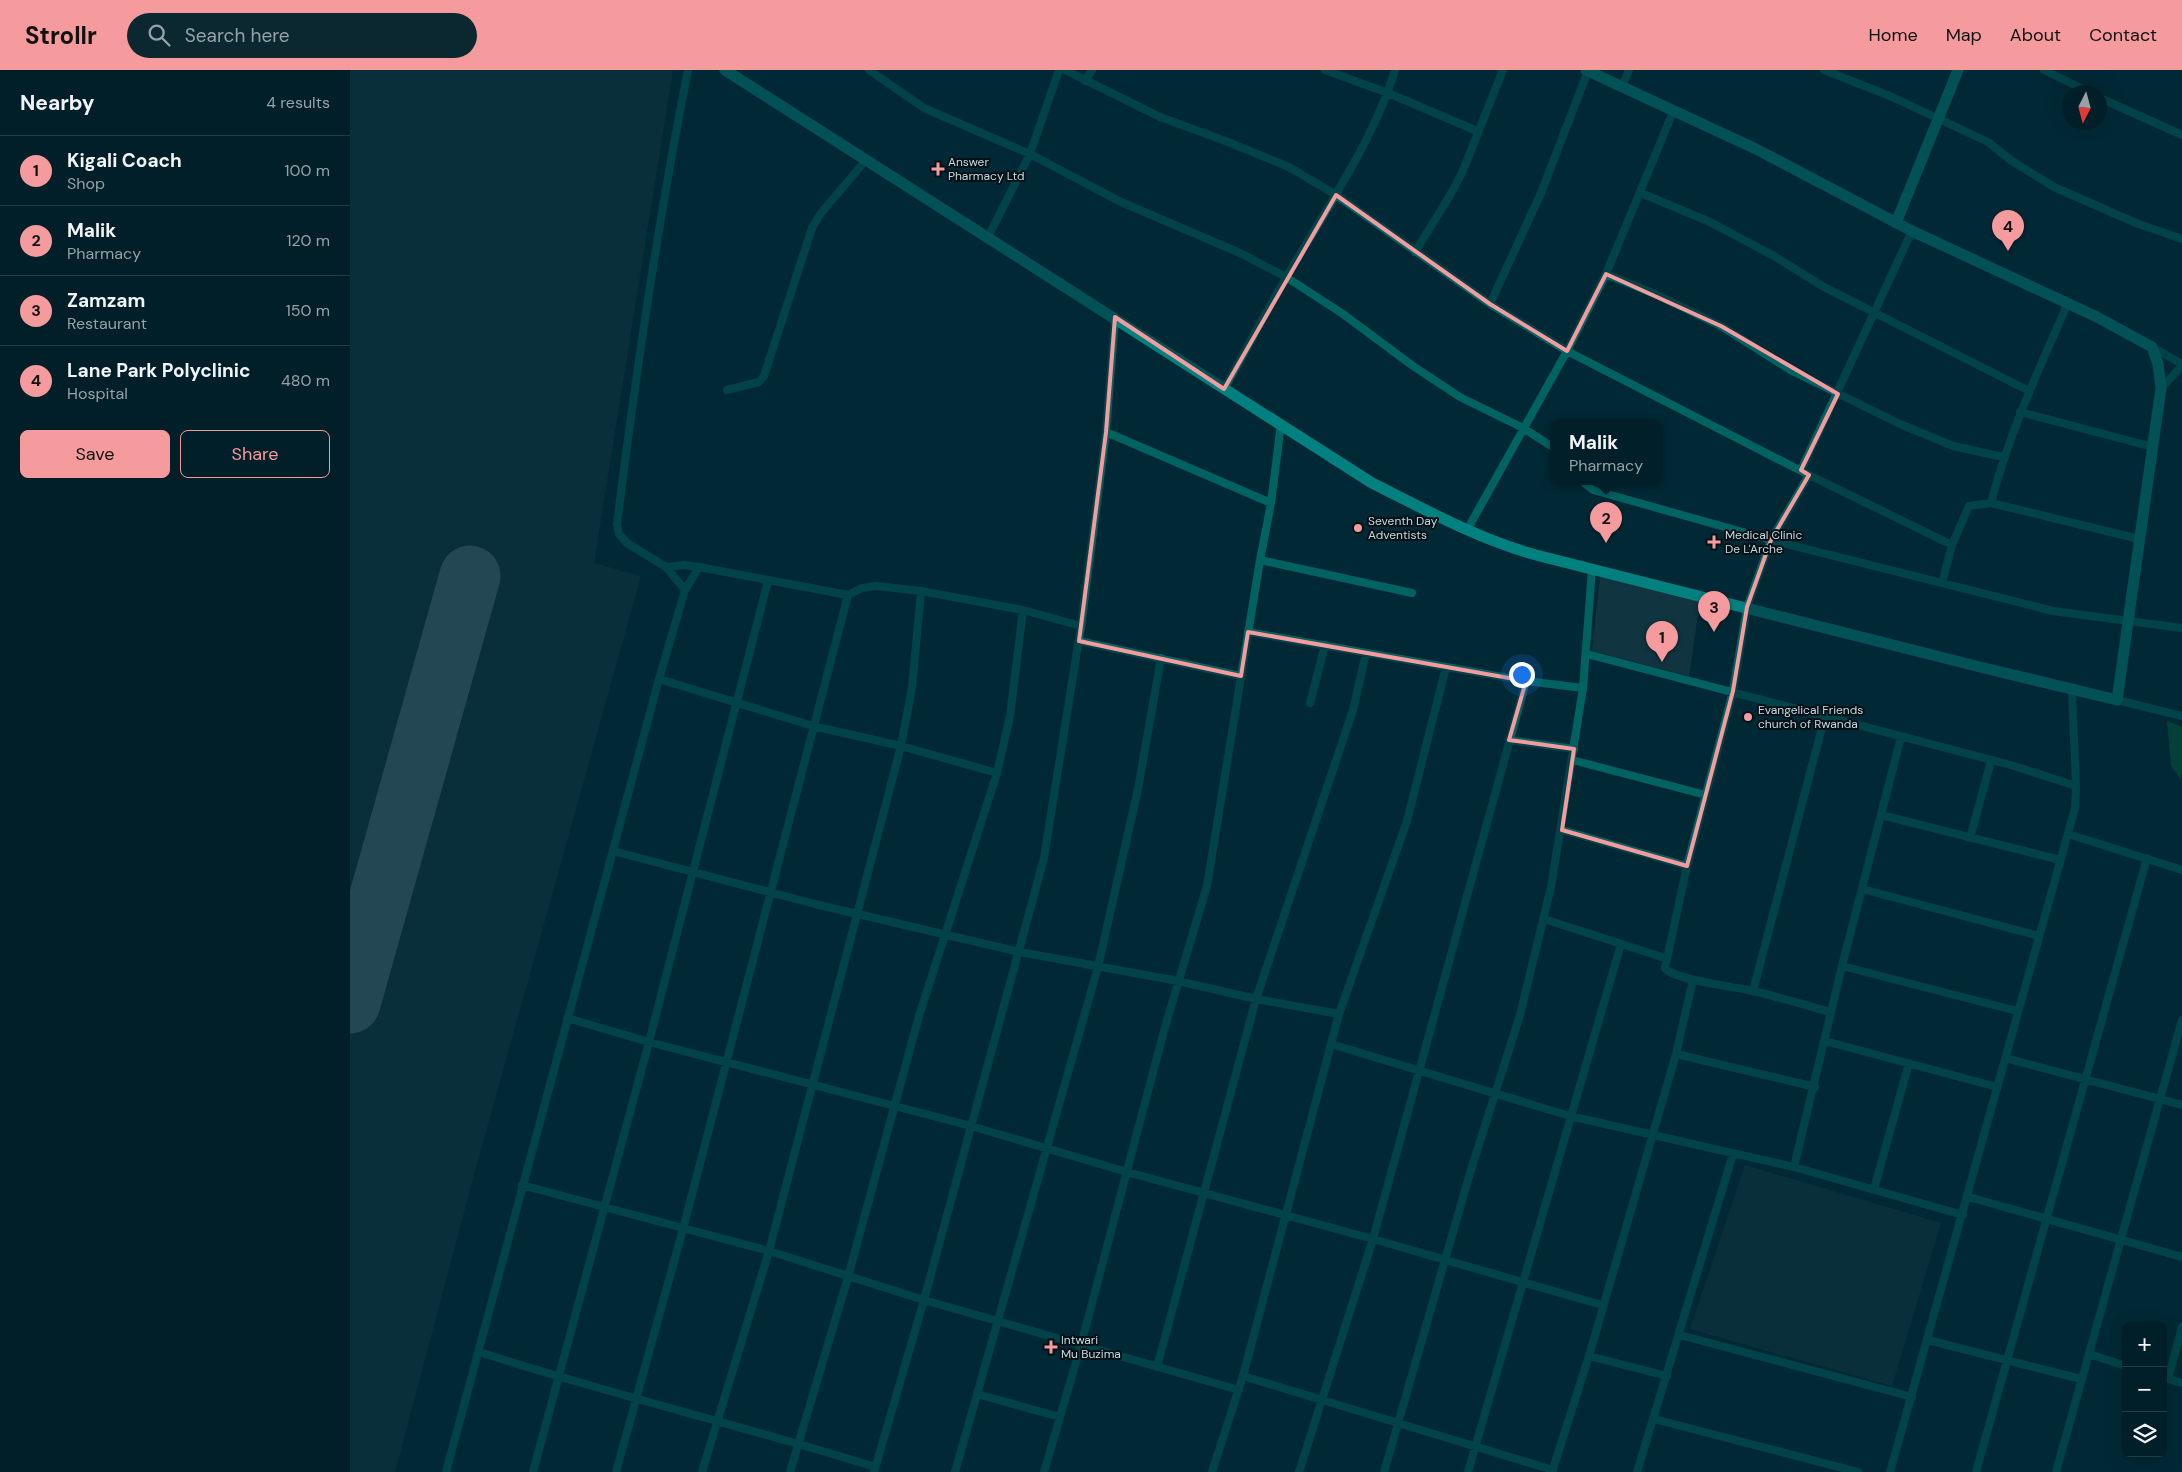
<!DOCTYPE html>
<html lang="en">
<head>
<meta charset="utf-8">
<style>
	body { margin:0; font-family:"DM Sans",sans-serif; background:#0b2730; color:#f1f3f6 }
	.controls { position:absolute; right:15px; bottom:15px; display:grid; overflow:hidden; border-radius:8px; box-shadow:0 5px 20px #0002 }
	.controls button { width:45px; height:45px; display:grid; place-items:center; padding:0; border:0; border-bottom:1px solid #233d45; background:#011f28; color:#f1f3f6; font:25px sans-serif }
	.compass { position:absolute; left:1712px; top:15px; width:45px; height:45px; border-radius:50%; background:#011f28; box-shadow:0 5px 20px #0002; rotate:186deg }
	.you { position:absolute; left:1171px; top:604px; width:18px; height:18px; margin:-12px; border:4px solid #fff; border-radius:50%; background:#1a73e8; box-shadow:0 0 0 8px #1a73e833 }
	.badge { display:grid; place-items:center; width:32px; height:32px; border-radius:50%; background:#f59b9e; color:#111; font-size:16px; font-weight:700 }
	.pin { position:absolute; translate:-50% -41px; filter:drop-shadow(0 1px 2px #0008) }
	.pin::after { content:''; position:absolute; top:26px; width:18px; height:15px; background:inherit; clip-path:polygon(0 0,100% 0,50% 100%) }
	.popup { position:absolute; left:1200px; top:350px; width:112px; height:65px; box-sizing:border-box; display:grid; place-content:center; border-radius:8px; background:#011f28; filter:drop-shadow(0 1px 4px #0005); font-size:16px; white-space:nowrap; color:#96a2a8 }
	.popup b { font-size:19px; color:#f1f3f6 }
	.popup::after { content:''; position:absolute; left:50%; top:100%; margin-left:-10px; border:10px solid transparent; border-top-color:#011f28 }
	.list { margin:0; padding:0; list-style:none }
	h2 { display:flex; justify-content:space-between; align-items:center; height:65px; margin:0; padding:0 20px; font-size:21px }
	h2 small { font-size:16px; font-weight:400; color:#96a2a8 }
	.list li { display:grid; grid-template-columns:32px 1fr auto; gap:15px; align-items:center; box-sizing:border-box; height:70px; padding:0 20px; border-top:1px solid #233d45 }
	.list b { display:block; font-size:19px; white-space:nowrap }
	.list p { margin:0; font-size:16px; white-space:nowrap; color:#96a2a8 }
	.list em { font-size:16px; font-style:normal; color:#96a2a8 }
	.actions { display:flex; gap:10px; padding:15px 20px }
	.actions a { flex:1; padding:11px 0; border:1px solid #f59b9e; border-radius:8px; text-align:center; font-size:18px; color:#f59b9e }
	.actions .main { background:#f59b9e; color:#111 }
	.icon { flex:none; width:28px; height:28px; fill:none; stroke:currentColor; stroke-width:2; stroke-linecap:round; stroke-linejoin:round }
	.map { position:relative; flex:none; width:1832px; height:1402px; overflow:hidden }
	header { display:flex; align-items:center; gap:30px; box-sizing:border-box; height:70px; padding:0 25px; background:#f59b9e; color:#111 }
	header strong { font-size:24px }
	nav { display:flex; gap:28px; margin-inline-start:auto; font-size:18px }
	.search { width:350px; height:45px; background:#0b2730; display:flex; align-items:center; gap:12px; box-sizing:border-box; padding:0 18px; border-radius:28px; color:#96a2a8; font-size:19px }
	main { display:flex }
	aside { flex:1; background:#011f28 }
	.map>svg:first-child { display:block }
	.built { fill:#103541 }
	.green { fill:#075a3c }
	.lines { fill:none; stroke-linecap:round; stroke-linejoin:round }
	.runway { stroke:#4e6e78; stroke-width:61 }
	.street { stroke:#006261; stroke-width:8 }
	.secondary { stroke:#00817f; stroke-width:11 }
	.marked { fill:none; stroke:#f59b9e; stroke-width:4; stroke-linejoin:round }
	.poi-dot { fill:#f59b9e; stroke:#031015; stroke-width:2 }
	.labels { text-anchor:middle; stroke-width:4; stroke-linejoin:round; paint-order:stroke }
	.poi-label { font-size:12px; fill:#c5d9e0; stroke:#031015; text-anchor:start }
</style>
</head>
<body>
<header>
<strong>Strollr</strong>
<div class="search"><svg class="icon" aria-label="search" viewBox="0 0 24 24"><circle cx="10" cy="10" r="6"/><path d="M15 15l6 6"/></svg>Search here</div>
<nav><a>Home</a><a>Map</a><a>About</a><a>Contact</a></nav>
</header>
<main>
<aside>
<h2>Nearby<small>4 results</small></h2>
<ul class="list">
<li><span class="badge">1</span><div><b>Kigali Coach</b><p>Shop</p></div><em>100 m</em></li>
<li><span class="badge">2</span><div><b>Malik</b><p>Pharmacy</p></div><em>120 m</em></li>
<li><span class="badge">3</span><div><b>Zamzam</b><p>Restaurant</p></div><em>150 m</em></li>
<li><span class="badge">4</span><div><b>Lane Park Polyclinic</b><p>Hospital</p></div><em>480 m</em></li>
</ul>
<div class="actions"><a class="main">Save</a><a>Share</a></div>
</aside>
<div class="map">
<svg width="1832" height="1402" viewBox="0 0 1832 1402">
	<rect width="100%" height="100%" fill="#012935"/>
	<!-- built -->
	<path class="built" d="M0,0H323L244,493L291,506L125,1101L45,1402H0Z
		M1250,506L1350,530L1339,606L1242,581Z
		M1395,1095L1591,1153L1542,1316L1340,1259Z"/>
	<!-- green -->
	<path class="green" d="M1817,651L1832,657V703L1830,709L1821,695Z"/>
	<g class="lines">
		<!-- runway -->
		<path class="runway" d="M0,933L120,506"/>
		<!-- street -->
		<path class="street" d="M338,0C308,150 286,302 267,454L269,464L277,473L316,497L334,495L349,497L498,525L512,518L526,516L571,521L673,540L731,556
			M519,0L574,38L680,84L771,132L890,183L936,207L993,244L1063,296L1110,327L1175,359L1204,378
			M715,0L810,47L873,70L939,97L986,125L1140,234L1217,281L1459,405L1602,475L1592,513
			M975,0L1038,23L1127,61
			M1474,0L1540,26L1638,72L1662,91L1704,117L1786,153L1832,169
			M1694,0L1739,22
			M735,11L742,0
			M1272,17L1279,0
			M1750,28L1832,65
			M1291,123L1360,152L1424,186L1474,217L1679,321
			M638,167L680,84L709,0
			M1065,182L1099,127L1112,103L1153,0
			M1256,204L1305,224L1371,256L1442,301L1550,354L1603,376L1653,387
			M1718,233C1689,299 1659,363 1641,433L1789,469
			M1140,234L1191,123L1238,1
			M1802,277L1832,294
			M1811,318L1832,296
			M874,319C898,276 921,232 947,189C981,132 1026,64 1045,0
			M377,320L409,312L414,306L462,158L471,143L516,90
			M1670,342L1803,377
			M756,362L921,433
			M1451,400L1562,161
			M1459,405L1421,470L1397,537L1383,621L1337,796L1315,898C1324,910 1385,917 1403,921C1429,927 1455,935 1481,942
			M1233,412L1243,420L1421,470L1703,541L1832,558
			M1117,460L1217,281L1256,204L1323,42
			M1602,475L1619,436L1641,433
			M910,490L1062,523
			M316,497L335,520
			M898,562L1176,611L1233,618
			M729,571L891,606
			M1237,584L1661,695L1726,716
			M309,609L463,656L551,676L647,703
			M1767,630L1832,646
			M960,633L975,575
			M1159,670L1224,679
			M1222,690L1356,725
			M1531,745L1710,790
			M1212,760L1337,796
			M1718,764L1832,800
			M1620,768L1641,691
			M263,781L465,834L670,882L828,911L906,929L989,944
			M1512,819L1689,866
			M1194,849L1315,888
			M1492,896L1667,941
			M1403,921L1475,646
			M217,948L299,972L621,1056L777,1102L1023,1169L1252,1235
			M1475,971L1647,1017
			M981,974L1220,1046L1444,1097L1613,1145
			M1326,984L1465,1017
			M1655,988L1832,1035
			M1444,1097L1492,896L1551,667
			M172,1115L419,1181L574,1230L889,1320
			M1524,1119L1559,993
			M1619,1127L1832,1187
			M1330,1265L1562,1327
			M1578,1270L1731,1309
			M129,1282C260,1324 394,1356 525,1397
			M1739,1284L1776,1296
			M1239,1286L1317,1306
			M807,1297L906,929L1003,640L1016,583
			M893,1306L1203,1400
			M1815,1308L1832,1313
			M1818,1309L1832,1257
			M627,1324L710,1347
			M1304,1349L1508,1402
			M96,1402L309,609L335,520L349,497
			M183,1402L299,972L418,511
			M266,1402L333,1159L498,525
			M352,1402L419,1181L551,676L562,618L571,521
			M440,1402L498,1207L569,946L647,703L660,646L673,540
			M524,1402L574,1230L694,788L731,556L756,362L765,247
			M605,1402L748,897L788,719L811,588
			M694,1402L731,1275L815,957L857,816L910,490L921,433L931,354
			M862,1402L893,1306L989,944L1057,751L1096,597
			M949,1402L1023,1169L1176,611
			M1034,1402L1120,1103L1170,945L1201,817L1233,618L1242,499
			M1118,1402L1271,874
			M1202,1402L1239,1286L1326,984L1343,910
			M1287,1402L1383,1084
			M1540,1402L1725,738L1726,716L1722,620
			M1626,1402L1797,788
			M1706,1402L1832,950"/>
		<!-- secondary -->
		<path class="secondary" d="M375,0L1022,413C1076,440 1128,469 1186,485L1630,597L1767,630L1811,318L1808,294L1802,277L1747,247L1562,161L1406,79L1236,0
			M1546,153L1608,0"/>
	</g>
	<!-- marked area -->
	<path d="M0 0H1832V1402H0ZM986,125L1140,234L1217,281L1256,204L1371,256L1488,324L1451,400L1459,405L1421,470L1397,537L1383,621L1337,796L1212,760L1224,679L1159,670L1176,611L898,562L891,606L729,571L756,362L765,247L874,319Z" fill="#012935" fill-opacity=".55" fill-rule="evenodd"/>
	<path class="marked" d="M986,125L1140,234L1217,281L1256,204L1371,256L1488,324L1451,400L1459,405L1421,470L1397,537L1383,621L1337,796L1212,760L1224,679L1159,670L1176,611L898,562L891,606L729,571L756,362L765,247L874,319Z"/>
	<!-- markers -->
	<g class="poi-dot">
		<path d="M585.5 91.5h5v5h5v5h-5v5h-5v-5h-5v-5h5z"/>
		<circle cx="1008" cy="458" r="5"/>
		<path d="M1361.5 464.5h5v5h5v5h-5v5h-5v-5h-5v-5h5z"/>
		<circle cx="1398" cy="647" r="5"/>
		<path d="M698.5 1269.5h5v5h5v5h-5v5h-5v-5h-5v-5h5z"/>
	</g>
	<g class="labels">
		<!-- poi labels -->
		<g class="poi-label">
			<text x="598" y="96">Answer<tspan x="598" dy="14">Pharmacy Ltd</tspan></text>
			<text x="1018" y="455">Seventh Day<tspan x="1018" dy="14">Adventists</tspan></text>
			<text x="1375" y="469">Medical Clinic<tspan x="1375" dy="14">De L'Arche</tspan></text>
			<text x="1408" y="644">Evangelical Friends<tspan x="1408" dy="14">church of Rwanda</tspan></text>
			<text x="711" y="1274">Intwari<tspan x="711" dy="14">Mu Buzima</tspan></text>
		</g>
	</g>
</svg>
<div class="controls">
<button>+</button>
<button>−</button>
<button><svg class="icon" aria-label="layers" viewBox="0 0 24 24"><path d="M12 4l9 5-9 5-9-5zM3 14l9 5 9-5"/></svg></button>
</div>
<svg class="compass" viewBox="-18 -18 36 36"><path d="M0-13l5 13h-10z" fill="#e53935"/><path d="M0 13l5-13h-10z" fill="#96a2a8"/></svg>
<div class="you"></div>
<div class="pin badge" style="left:1312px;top:592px">1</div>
<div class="pin badge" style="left:1256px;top:473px">2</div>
<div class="popup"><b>Malik</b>Pharmacy</div>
<div class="pin badge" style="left:1364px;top:562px">3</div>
<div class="pin badge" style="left:1658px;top:181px">4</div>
</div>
</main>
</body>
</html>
